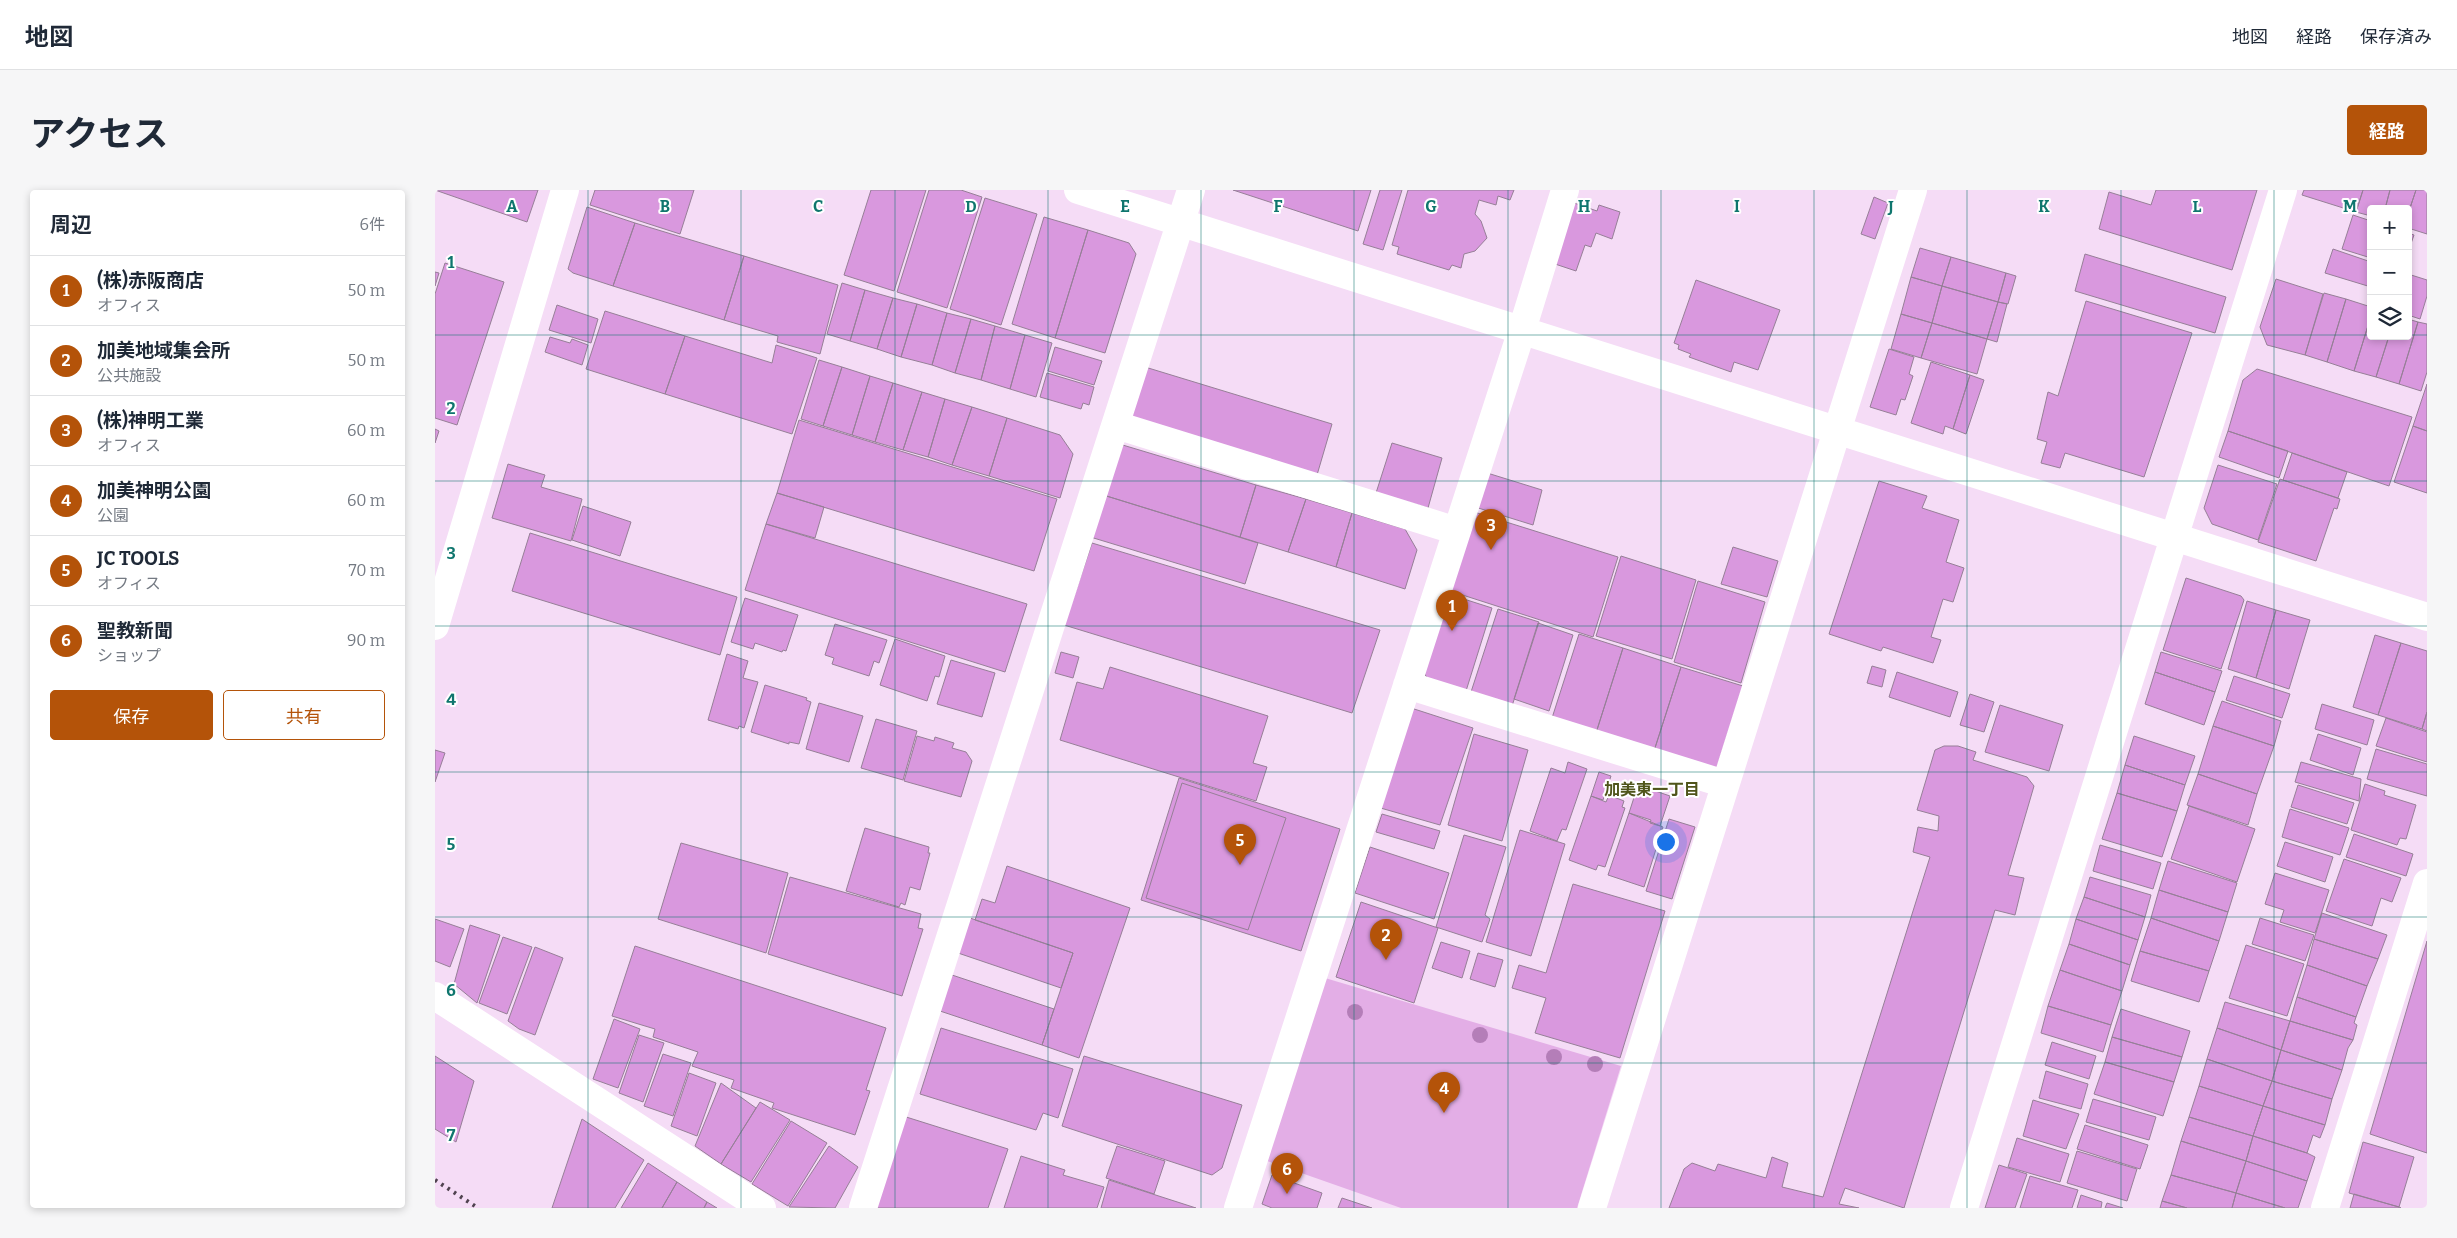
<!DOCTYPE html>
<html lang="ja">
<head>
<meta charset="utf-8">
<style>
	body { margin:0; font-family:Bitter,"Noto Sans JP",serif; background:#f6f6f7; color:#1f2937 }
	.controls { position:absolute; right:15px; top:15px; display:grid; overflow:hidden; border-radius:5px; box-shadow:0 2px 8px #0003 }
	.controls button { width:45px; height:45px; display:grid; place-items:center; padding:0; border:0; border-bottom:1px solid #e0e1e3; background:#fff; color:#1f2937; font:25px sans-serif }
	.you { position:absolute; left:1230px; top:651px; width:18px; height:18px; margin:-12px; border:4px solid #fff; border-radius:50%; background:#1a73e8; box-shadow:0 0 0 8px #1a73e833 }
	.badge { display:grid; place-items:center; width:32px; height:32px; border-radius:50%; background:#b45309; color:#fff; font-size:16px; font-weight:700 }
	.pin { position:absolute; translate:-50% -41px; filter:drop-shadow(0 1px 2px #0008) }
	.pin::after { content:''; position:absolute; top:26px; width:18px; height:15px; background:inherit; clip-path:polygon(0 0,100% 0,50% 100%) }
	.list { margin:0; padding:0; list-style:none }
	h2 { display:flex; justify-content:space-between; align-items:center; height:65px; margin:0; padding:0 20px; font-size:21px }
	h2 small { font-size:16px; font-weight:400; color:#747a83 }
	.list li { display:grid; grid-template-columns:32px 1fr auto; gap:15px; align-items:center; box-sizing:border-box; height:70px; padding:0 20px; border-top:1px solid #e0e1e3 }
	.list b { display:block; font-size:19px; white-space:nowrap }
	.list p { margin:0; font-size:16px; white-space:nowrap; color:#747a83 }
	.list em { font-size:16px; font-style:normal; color:#747a83 }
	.actions { display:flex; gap:10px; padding:15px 20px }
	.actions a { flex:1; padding:11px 0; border:1px solid #b45309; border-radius:5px; text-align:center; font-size:18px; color:#b45309 }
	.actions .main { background:#b45309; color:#fff }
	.icon { flex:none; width:28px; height:28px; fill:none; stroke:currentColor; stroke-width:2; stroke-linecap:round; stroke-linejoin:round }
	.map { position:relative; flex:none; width:1992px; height:1018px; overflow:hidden; border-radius:5px }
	header { display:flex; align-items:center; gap:30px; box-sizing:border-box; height:70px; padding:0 25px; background:#fff; border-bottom:1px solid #e0e1e3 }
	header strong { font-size:24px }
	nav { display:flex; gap:28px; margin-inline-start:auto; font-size:18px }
	.intro { display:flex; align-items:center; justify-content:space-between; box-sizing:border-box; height:120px; padding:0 30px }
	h1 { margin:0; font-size:35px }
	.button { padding:12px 22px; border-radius:5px; background:#b45309; color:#fff; font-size:18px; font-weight:700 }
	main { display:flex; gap:30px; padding:0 30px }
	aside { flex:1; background:#fff; border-radius:5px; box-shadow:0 2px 8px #0003 }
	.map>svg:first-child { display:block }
	.green { fill:#e3aee6 }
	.building { fill:#d998de; stroke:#967f97 }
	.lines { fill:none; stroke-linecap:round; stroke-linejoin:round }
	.minor { stroke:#fff; stroke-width:28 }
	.rail { stroke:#4f424f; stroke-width:4; stroke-dasharray:2.5 5; stroke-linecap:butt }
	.tree { fill:#b47eb8 }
	.grid { fill:none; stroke:#0f766e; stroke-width:1; stroke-opacity:0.55 }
	.labels { text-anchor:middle; stroke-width:4; stroke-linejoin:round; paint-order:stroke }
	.neighbourhood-label { font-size:16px; font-weight:bold; fill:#4f541a; stroke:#fff }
	.grid-label { font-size:16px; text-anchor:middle; font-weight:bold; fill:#0f766e; stroke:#fff; stroke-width:4; stroke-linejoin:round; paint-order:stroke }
</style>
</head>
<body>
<header>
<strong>地図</strong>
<nav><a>地図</a><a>経路</a><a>保存済み</a></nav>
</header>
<div class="intro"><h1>アクセス</h1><a class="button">経路</a></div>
<main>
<aside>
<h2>周辺<small>6件</small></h2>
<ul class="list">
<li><span class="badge">1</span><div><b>(株)赤阪商店</b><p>オフィス</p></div><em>50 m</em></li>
<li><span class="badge">2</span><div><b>加美地域集会所</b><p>公共施設</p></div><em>50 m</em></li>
<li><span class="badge">3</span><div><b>(株)神明工業</b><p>オフィス</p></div><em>60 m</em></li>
<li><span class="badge">4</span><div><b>加美神明公園</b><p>公園</p></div><em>60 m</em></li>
<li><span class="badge">5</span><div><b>JC TOOLS</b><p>オフィス</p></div><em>70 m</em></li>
<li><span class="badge">6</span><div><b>聖教新聞</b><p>ショップ</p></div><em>90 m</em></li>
</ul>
<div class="actions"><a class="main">保存</a><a>共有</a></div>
</aside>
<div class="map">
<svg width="1992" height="1018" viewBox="0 0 1992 1018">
	<rect width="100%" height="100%" fill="#f5dcf6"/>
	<!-- green -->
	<path class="green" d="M890,788L1186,876L1142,1018H966L832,971Z"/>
	<!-- building -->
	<path class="building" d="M0,0H103L92,32Z
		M160,0H259L245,44L155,15Z
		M436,0H491L459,101L409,85Z
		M494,0H526L547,7L512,118L462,102Z
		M798,0H936L923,41Z
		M945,0H967L948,60L928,54Z
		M973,0H1079L1075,10L1063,6L1061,15L1044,10L1040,24L1046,31L1052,48L1040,61L1029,64L1026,78L1017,75L1014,80L962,64L964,57L957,55Z
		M1721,0H1822L1797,80L1664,39L1674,2L1716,15Z
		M1869,0H1928L1921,22L1867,5Z
		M1928,0H1955L1950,19H1936V26L1921,22Z
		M1955,0H1981L1973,24V19H1950Z
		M1981,0H1992V44L1973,38V24Z
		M1439,7L1453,13L1440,49L1426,44Z
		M550,8L602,24L566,135L515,119Z
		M1139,13L1162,21L1164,15L1185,22L1177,49L1161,43L1156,57L1150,55L1141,81L1117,73Z
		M152,17L200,33L178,96L138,83L133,79Z
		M1918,25L1936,31V68L1907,59Z
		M609,27L653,40L620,148L577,134Z
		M200,33L309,66L289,130L178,96Z
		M653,40L694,53L701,64L670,163L620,148Z
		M1973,43L1979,45L1973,62Z
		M1485,58L1516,67L1507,96L1476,87Z
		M1898,59L1936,72V97L1890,83Z
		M1650,64L1791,107L1780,143L1640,101Z
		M309,66L403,95L385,164L342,152L343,146L289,130Z
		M1516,67L1571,83L1563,112L1507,96Z
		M10,73L69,92L22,235L0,228V104Z
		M0,82L4,83L0,96Z
		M1571,83L1581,86L1573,114L1563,112Z
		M1973,84L1992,90V106L1985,129L1973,125Z
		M1476,87L1507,96L1497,133L1466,124Z
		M1841,89L1888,104L1870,165L1832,155L1825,137Z
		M1261,90L1345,120L1323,180L1299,172L1296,182L1254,167L1256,164L1243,159L1244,155L1239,153Z
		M407,93L430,100L415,151L392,144Z
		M1507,96L1563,112L1552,149L1497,133Z
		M430,100L458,108L442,159L415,151Z
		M1889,103L1911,109L1892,172L1870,165Z
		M458,108L482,114L466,167L442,159Z
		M1911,109L1936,117V126L1919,181L1892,172Z
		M1651,111L1757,143L1709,287L1630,263L1625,278L1606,273L1612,252L1602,249L1613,202L1623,206Z
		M1563,112L1572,114L1562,152L1552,149Z
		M482,114L512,123L497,175L466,167Z
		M122,115L163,129L156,153L114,140Z
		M170,121L250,146L230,204L151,179Z
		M512,123L536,129L520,183L497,175Z
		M1466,124L1497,133L1486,168L1456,159Z
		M1936,126V146H1954L1941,187L1919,181Z
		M536,129L560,136L546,190L520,183Z
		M1973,129L1983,132L1964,194L1941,187L1954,146H1973Z
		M1983,132L1992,134V182L1986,201L1964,194Z
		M1497,133L1552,149L1542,184L1486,168Z
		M560,136L590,145L575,199L546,190Z
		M590,145L617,153L601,207L575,199Z
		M250,146L337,173L341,155L382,168L357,244L230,204Z
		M115,147L135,153L137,149L153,155L147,175L110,162Z
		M620,157L667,171L659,195L613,181Z
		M1454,159L1479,167L1474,184L1478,186L1470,210L1466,209L1461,225L1435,217Z
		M384,170L407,177L388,236L366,229Z
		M1496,172L1535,185L1518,239L1510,236L1508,244L1476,233Z
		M407,177L435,186L417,245L388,236Z
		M710,177L897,234L882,285L695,229Z
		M1822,179L1977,227L1954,296L1793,241L1808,190Z
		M612,183L659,197L654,215L648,213L646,219L605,207Z
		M1535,185L1549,190L1531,244L1518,239Z
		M435,186L458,193L440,252L417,245Z
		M458,193L487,202L468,260L440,252Z
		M1992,194V241L1978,236Z
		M487,202L510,209L493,267L468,260Z
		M510,209L537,217L517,275L493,267Z
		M537,217L572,228L554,286L517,275Z
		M572,228L625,245L638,264L625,308L554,286Z
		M364,230L622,309L599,381L342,303Z
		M1978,236L1992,241V303L1959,292Z
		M0,239L4,241L0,253Z
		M1793,241L1853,261L1844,288L1784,267Z
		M681,253L821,295L805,347L665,304Z
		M957,253L1007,268L993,318L941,303Z
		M1857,263L1912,282L1903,308L1848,290Z
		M73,274L110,285L106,297L147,309L136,351L57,328Z
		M1783,275L1842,294L1823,350L1777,334L1769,318Z
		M1049,282L1107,300L1098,335L1040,317Z
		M1845,289L1905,309L1902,319L1899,318L1881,371L1823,352Z
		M1444,291L1492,306L1487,318L1524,330L1511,372L1529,378L1518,412L1508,409L1496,447L1506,450L1498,473L1448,457L1446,461L1394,444Z
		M821,295L871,309L853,362L805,347Z
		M342,303L389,317L380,348L331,334Z
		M665,304L823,353L810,394L652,346Z
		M871,309L917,323L901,377L853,362Z
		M148,316L196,332L185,366L137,350Z
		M1036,321L1183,367L1158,447L1012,400Z
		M917,323L970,339L982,360L970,399L901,377Z
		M331,334L592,414L570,482L310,400Z
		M95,343L302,407L285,465L77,401Z
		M657,353L945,440L917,523L629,435Z
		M1298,357L1343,371L1332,407L1286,394Z
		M1186,366L1261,390L1237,469L1161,446Z
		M1751,388L1806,406L1809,410L1786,479L1728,460Z
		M1263,391L1330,412L1306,493L1239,472Z
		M1010,403L1057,418L1031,501L994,491L986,478Z
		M310,408L363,425L351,461L348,460L347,462L320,453L318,459L296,452Z
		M1812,411L1841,420L1821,488L1793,479Z
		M1063,419L1104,432L1077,516L1036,502Z
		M1841,420L1875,430L1854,499L1821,488Z
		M1103,433L1138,445L1114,521L1079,509Z
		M400,434L452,450L444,473L439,471L434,486L397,474L399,468L390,465Z
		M1144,444L1188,458L1161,543L1117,528Z
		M1940,445L1966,453L1943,525L1918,517Z
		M460,449L510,466L504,487L500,486L492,511L445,495Z
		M1966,453L1992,461V522L1987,539L1943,525Z
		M1188,458L1246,477L1219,561L1161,543Z
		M626,462L644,467L638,488L620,483Z
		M1726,462L1787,481L1780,502L1720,482Z
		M292,464L313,471L308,488L323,492L309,538L304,536L303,539L273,530Z
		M516,470L560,483L547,527L502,514Z
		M1437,476L1451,480L1447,497L1432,493Z
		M675,477L833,526L818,573L832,577L821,611L625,550L642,492L668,499Z
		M1246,477L1308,496L1281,581L1219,561Z
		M1462,482L1523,502L1515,527L1454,507Z
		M1720,482L1780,502L1769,535L1710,514Z
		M1799,486L1855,504L1847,528L1791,510Z
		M330,495L372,508L371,510L376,512L364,554L354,552V554L316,542Z
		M1535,504L1559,512L1549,542L1525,535Z
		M1787,511L1846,531L1839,556L1778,536Z
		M384,513L428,526L414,572L371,559Z
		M1887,514L1939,530L1932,555L1880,539Z
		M1565,515L1628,535L1614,581L1550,562Z
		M973,517L1038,538L1005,635L942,617Z
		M1992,522V541L1987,539Z
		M1951,528L1992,542V572L1941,556Z
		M441,529L482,541L468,590L426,578Z
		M1778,536L1839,556L1822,604L1763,584Z
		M1039,544L1093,560L1067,651L1013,635Z
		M1883,544L1926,558L1918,585L1875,570Z
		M482,546L499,551L500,547L519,553L517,558L531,562L537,571L526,607L469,591Z
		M1699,546L1760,566L1750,595L1690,575Z
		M1509,556H1523L1541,562L1538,570L1592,587L1599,596L1573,685L1589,688L1580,725L1560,720L1469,1018L1410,998L1404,1014L1424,1018H1234L1249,979L1257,973L1280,981L1283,974L1331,988L1337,967L1353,973L1347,997L1388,1007L1495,667L1478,662L1483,637L1503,641L1504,626L1482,620L1500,560Z
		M1941,559L1992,574V606L1932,589Z
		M0,560L10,563L0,592Z
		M1133,572L1152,579L1131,640L1127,639L1122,651L1095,641L1116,578L1130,583Z
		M1866,572L1926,589L1924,611L1860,592Z
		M1690,575L1750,595L1742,621L1682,603Z
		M1164,582L1176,586L1168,610L1156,606Z
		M1763,584L1822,604L1813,635L1752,615Z
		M744,588L905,639L866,761L706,710Z
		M747,593L851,628L813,740L711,708Z
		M1930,594L1950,601L1949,605L1981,615L1971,649L1965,648L1962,655L1916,640Z
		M1203,595L1235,606L1225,636L1215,633L1216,630L1194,623Z
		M1863,595L1919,613L1912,634L1856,617Z
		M1682,603L1742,621L1727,667L1667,649Z
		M1174,605L1189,611L1187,617L1190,618L1170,677L1163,675L1161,680L1134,670L1156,606L1171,612Z
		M1754,616L1820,639L1802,692L1736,669Z
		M1855,619L1914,638L1905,665L1847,647Z
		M1194,623L1228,637L1209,697L1173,685Z
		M947,624L1005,641L999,659L941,642Z
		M1234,629L1260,637L1237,709L1211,701Z
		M430,638L494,657L493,663H495L485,700L475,697L470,715L466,713L464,717L411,701Z
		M1085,640L1130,654L1096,766L1051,752Z
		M1919,644L1978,664L1971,686L1911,667Z
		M1029,645L1071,657L1050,725L1055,729L1047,752L1001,737Z
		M1850,652L1898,667L1890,692L1842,676Z
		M246,653L353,683L331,763L223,729Z
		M1665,655L1726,673L1718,699L1658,681Z
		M935,657L1014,683L999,729L920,703Z
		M1909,669L1966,688L1957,712L1946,708L1937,736L1891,721Z
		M1733,671L1802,693L1793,722L1724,700Z
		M572,676L695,718L644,868L607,855L638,763L540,730L547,709L560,713Z
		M1840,683L1894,700L1880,743L1845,732L1849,720L1830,714Z
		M355,687L486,724L483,738L488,739L467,806L333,764Z
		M1655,687L1716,705L1710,727L1649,707Z
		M1138,694L1230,721L1185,868L1100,843L1111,808L1077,798L1084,775L1111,783Z
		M1724,700L1793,722L1784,751L1716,728Z
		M1649,707L1710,727L1703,750L1641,729Z
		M926,712L1003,738L979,813L901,787Z
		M1887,723L1952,745L1943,769L1879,749Z
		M535,728L638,763L626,798L523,763Z
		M1716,728L1784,751L1774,781L1705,761Z
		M1825,728L1879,745L1870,771L1817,754Z
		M0,729L29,739L15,777L0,771Z
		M1641,729L1703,750L1695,775L1634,754Z
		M35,735L65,745L42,813L19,794Z
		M68,747L97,757L72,824L44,813Z
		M1879,749L1943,769L1932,796L1872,775Z
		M1992,751V963L1935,944Z
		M1006,752L1035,761L1027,788L997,778Z
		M1634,754L1695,775L1687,801L1625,780Z
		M1811,755L1869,774L1852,826L1794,808Z
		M200,756L451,838L431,900L435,901L420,945L337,918L339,913L296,898L299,890L257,876L263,862L218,847L220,839L177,826Z
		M100,757L128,768L100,845L84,839L73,831Z
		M1705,761L1774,781L1764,812L1696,791Z
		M1043,763L1068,770L1060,797L1035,789Z
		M1872,775L1932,796L1921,827L1862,807Z
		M1625,780L1687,801L1676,835L1613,816Z
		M514,784L619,819L607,855L502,820Z
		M1862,807L1921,827L1919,833L1922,835L1918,850L1855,831Z
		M1790,812L1855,831L1846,860L1782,838Z
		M1613,816L1676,835L1668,862L1606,843Z
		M1686,819L1755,841L1747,867L1677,847Z
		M179,829L205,839L183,898L158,889Z
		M1855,831L1918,850L1913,858L1907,880L1846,860Z
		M506,838L638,879L623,928L608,923L601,940L485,904Z
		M1782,838L1846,860L1837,891L1772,869Z
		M204,845L229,853L208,912L184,903Z
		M1677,847L1747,867L1739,892L1670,872Z
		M1617,852L1661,866L1654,889L1610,875Z
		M1846,860L1907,880L1897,909L1837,891Z
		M228,864L256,873L238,926L209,916Z
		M0,866L39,891L21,952L0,939Z
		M649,866L807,915L787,978L777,985L627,936Z
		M1772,869L1837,891L1828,916L1764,896Z
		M1670,872L1739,892L1728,926L1659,904Z
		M1611,881L1653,894L1646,919L1604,908Z
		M254,883L281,893L262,946L236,936Z
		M1837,891L1897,909L1890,935L1828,916Z
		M286,893L321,918L286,974L260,956Z
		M1764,896L1828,916L1818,946L1754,927Z
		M1658,909L1721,927L1714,950L1651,932Z
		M1598,910L1644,924L1631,959L1588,946Z
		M325,912L355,930L316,992L286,974Z
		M1828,916L1890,935L1885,948L1878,945L1872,963L1818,946Z
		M468,926L573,959L553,1018H440Z
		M1754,927L1818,946L1811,971L1746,951Z
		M147,929L209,970L180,1018H117Z
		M356,931L392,953L353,1016L317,994Z
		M1650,935L1713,955L1705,979L1642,959Z
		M1818,946L1872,963L1880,967L1872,991L1811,971Z
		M1582,948L1634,964L1625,992L1573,977Z
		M1746,951L1811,971L1801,1003L1736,985Z
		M1928,952L1979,967L1964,1017L1914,1003Z
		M394,956L423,977L400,1018L354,1017Z
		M682,956L730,971L719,1004L671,988Z
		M1642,961L1702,979L1692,1011L1632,993Z
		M586,966L630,980L628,985L669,997L662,1018H569Z
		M1811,971L1872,991L1863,1018H1850L1801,1003Z
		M213,973L242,992L227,1018H186Z
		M1564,975L1592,984L1580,1018H1550Z
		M837,985L887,1003L882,1018H837L827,1014Z
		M1736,985L1801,1003L1797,1018H1752L1727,1011Z
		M1595,986L1643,1000L1637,1018H1585Z
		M674,990L761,1018H666Z
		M242,992L272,1012L269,1018H227Z
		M1801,1003L1850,1018H1797Z
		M1919,1004L1964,1017L1966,1018H1915Z
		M1646,1005L1667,1012L1666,1018H1642Z
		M907,1008L937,1018H903Z
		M1727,1011L1752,1018H1725Z
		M272,1012L282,1018H269Z
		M1672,1013L1688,1018H1670Z"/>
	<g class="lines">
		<!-- minor -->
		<path class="minor" d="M643,0L1992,427
			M681,235L1022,341
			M0,436L130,0
			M972,495L1290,594
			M0,806L327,1018
			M428,1018L756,0
			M803,1018L1087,140L1130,0
			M1157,1018L1478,0
			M1529,1018L1848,0
			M1890,1018L1992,693"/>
		<!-- rail -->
		<path class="rail" d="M0,990L43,1018"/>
	</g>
	<!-- trees -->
	<g class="tree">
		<circle cx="920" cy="822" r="8"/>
		<circle cx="1045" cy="845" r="8"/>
		<circle cx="1119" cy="867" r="8"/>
		<circle cx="1160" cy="874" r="8"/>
	</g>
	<!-- grid -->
	<path class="grid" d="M153,0V1018M306,0V1018M460,0V1018M613,0V1018M766,0V1018M919,0V1018M1073,0V1018M1226,0V1018M1379,0V1018M1532,0V1018M1686,0V1018M1839,0V1018M0,145H1936M1973,145H1992M0,291H1992M0,436H1992M0,582H1992M0,727H1992M0,873H1992"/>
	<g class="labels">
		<!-- neighbourhood labels -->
		<g class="neighbourhood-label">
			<text x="1217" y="605">加美東一丁目</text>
		</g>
	</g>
	<g class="grid-label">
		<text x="77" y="22">A</text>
		<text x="230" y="22">B</text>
		<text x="383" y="22">C</text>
		<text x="536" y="22">D</text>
		<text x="690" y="22">E</text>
		<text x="843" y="22">F</text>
		<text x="996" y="22">G</text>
		<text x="1149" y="22">H</text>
		<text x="1302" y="22">I</text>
		<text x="1456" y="22">J</text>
		<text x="1609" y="22">K</text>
		<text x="1762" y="22">L</text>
		<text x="1915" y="22">M</text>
		<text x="16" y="78">1</text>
		<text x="16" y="224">2</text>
		<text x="16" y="369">3</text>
		<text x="16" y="515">4</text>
		<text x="16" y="660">5</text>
		<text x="16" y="806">6</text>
		<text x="16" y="951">7</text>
	</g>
</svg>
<div class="controls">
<button>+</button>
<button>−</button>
<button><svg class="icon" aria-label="layers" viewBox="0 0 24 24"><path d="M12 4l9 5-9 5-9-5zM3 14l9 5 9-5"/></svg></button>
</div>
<div class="you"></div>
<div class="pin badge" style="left:1017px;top:441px">1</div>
<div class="pin badge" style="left:951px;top:770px">2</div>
<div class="pin badge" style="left:1056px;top:360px">3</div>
<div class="pin badge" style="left:1009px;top:923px">4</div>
<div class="pin badge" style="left:805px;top:675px">5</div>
<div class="pin badge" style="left:852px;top:1004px">6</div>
</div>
</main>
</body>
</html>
